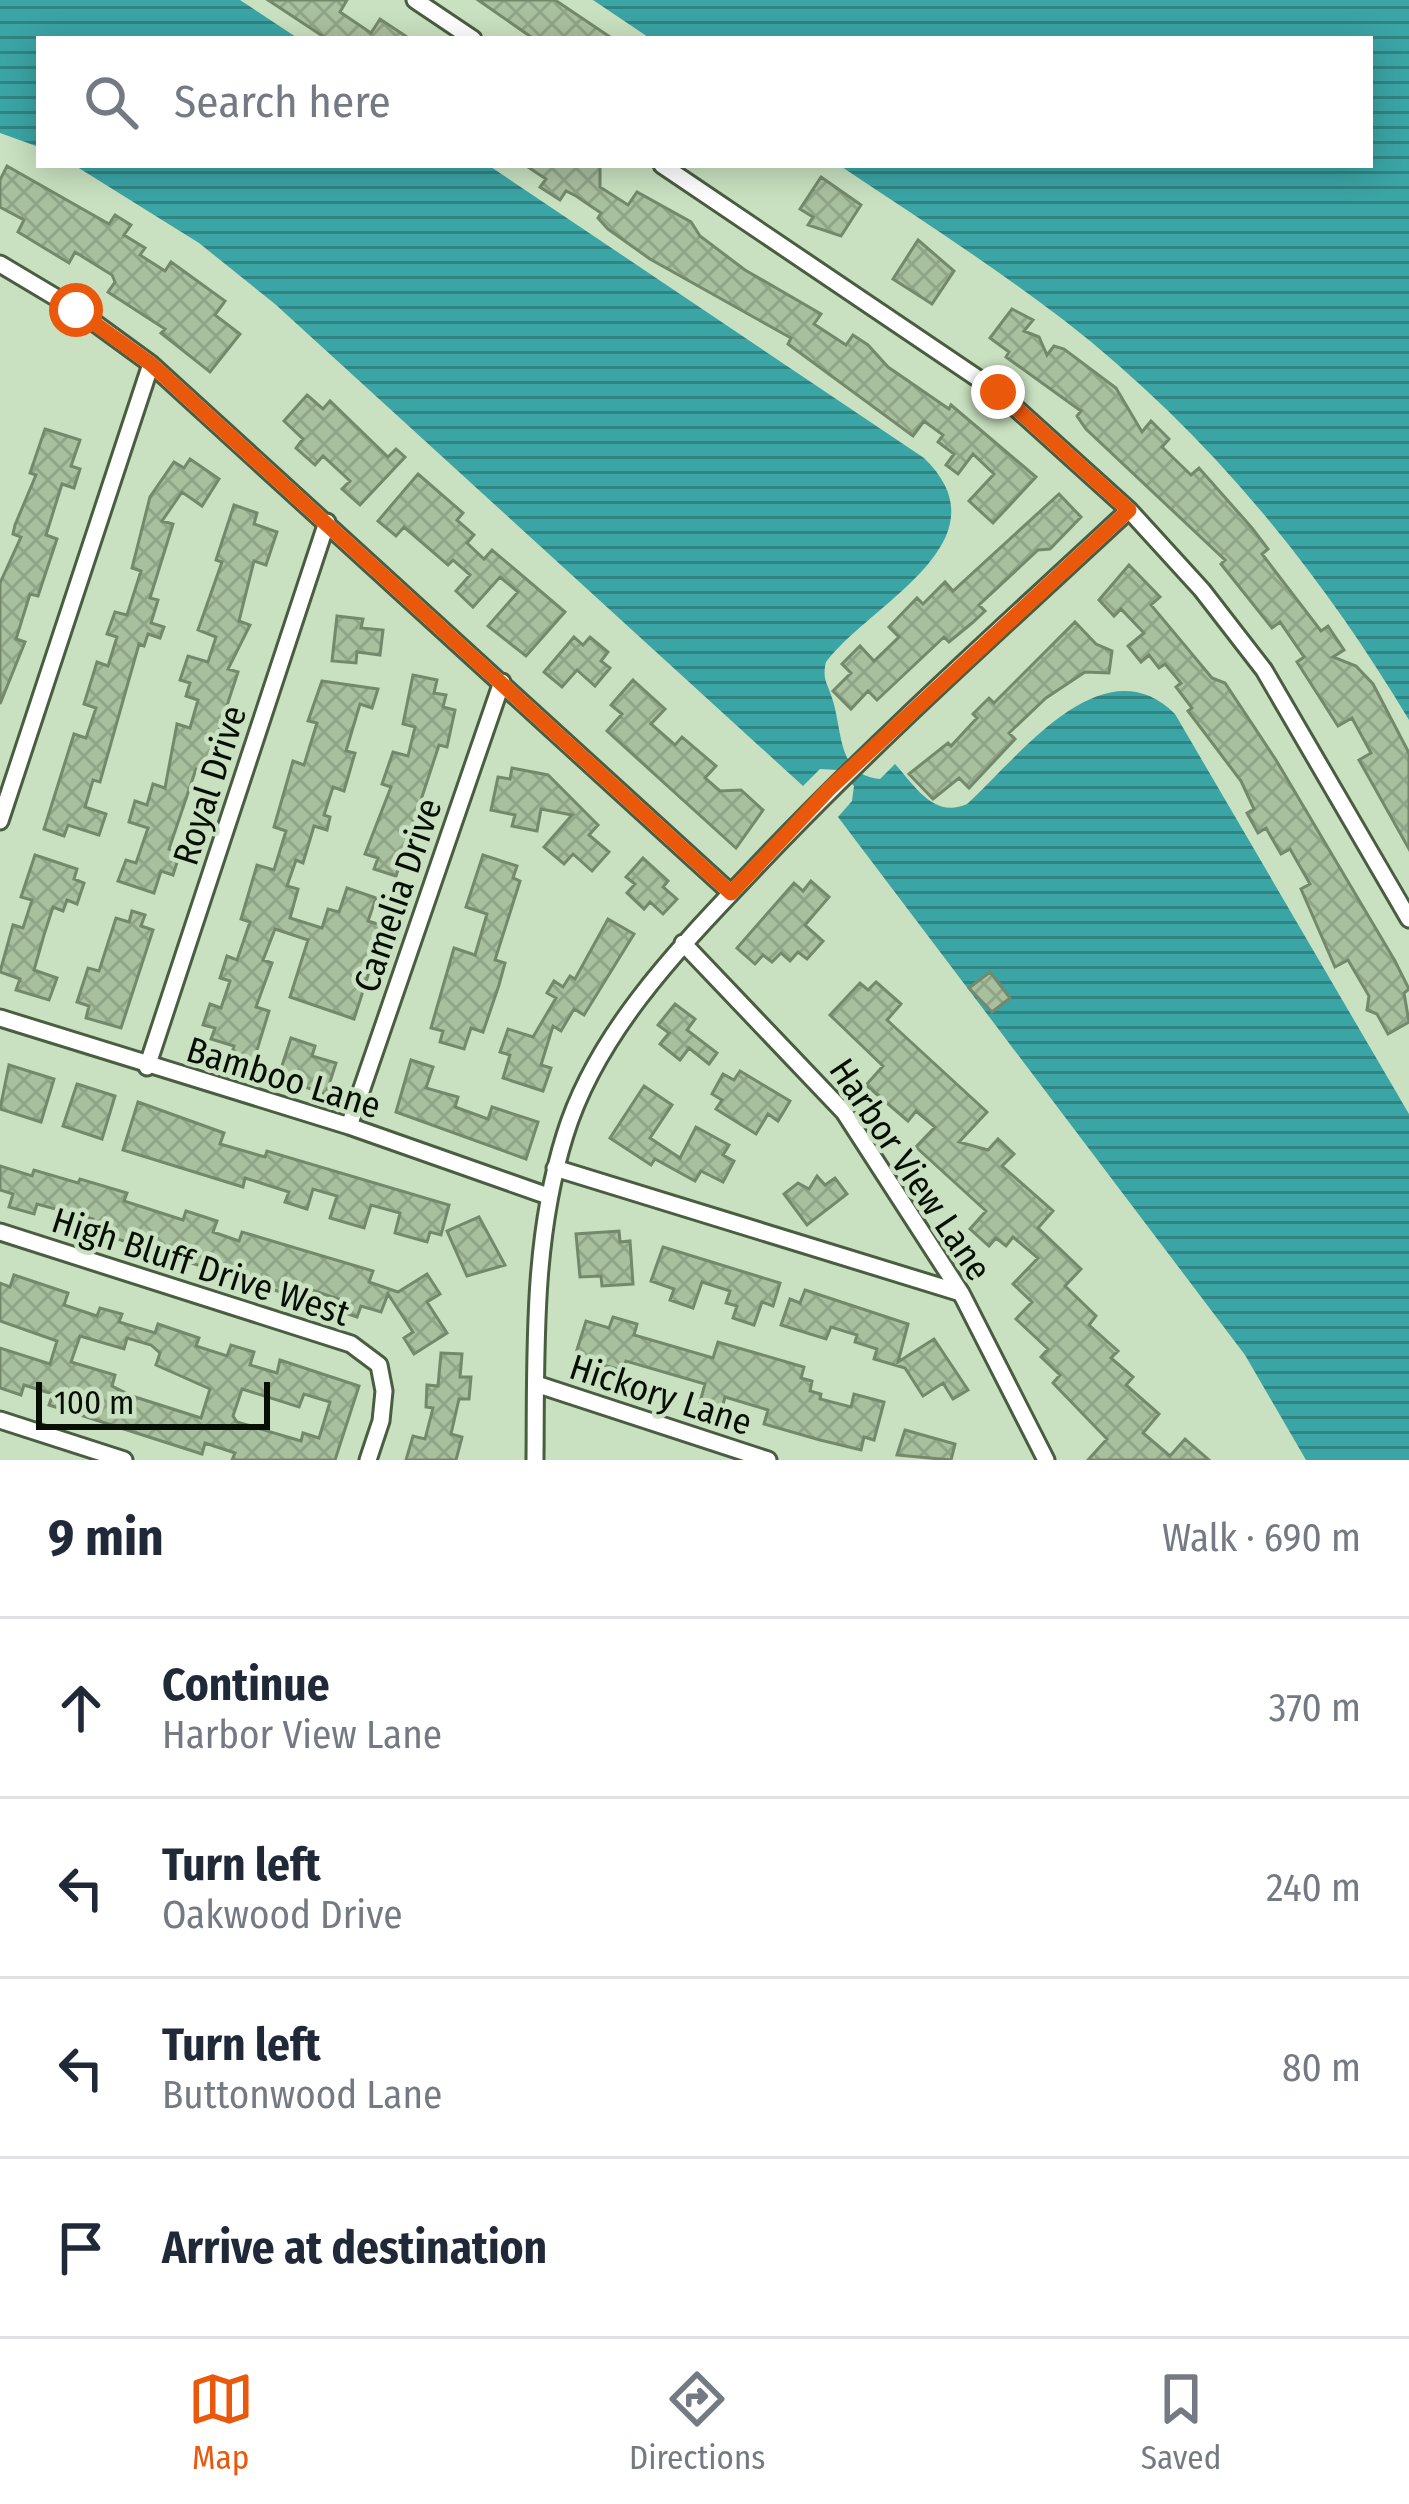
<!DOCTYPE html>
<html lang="en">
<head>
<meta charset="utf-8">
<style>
	body { margin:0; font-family:"Fira Sans Condensed",sans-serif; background:#f2f2f3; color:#1f2937 }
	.scale { position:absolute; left:36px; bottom:30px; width:234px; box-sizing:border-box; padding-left:12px; border:6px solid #070f05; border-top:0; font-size:33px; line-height:42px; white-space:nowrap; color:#070f05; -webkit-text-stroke:9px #c9e1c0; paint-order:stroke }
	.stop { position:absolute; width:36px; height:36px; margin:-27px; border:9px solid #ea580c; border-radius:50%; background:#fff }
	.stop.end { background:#ea580c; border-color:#fff; box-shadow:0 3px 12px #0008 }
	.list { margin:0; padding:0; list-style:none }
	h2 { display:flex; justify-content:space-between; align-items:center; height:156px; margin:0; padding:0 48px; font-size:51px }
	h2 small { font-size:39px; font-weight:400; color:#747a83 }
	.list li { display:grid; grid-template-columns:78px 1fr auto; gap:36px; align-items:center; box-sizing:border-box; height:180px; padding:0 48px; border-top:3px solid #e0e1e3 }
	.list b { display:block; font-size:45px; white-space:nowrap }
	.list p { margin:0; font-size:39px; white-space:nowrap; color:#747a83 }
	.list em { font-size:39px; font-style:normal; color:#747a83 }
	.icon { flex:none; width:66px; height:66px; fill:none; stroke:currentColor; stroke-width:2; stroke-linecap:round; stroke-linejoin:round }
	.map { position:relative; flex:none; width:1409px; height:1460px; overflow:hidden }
	.search { position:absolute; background:#fff; box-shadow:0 6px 30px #0003; left:36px; right:36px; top:36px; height:132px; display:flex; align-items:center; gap:30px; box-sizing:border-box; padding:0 42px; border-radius:0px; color:#747a83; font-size:45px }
	.sheet { height:876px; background:#fff }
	nav { display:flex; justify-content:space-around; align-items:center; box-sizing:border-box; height:168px; border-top:3px solid #e0e1e3; background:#fff; font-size:33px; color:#747a83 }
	nav a { display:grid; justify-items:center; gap:6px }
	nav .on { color:#ea580c }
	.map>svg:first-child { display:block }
	.water { fill:url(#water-rules) }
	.building { fill:url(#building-cross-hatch); stroke:#74896b; stroke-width:3; fill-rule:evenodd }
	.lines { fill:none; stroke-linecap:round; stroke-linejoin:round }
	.street-casing { stroke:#495d40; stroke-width:21 }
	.street { stroke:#fff; stroke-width:15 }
	.route { stroke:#ea580c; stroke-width:15 }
	.labels { text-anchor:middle; stroke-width:9; stroke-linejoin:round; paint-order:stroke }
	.street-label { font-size:36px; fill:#070f05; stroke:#c9e1c0 }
</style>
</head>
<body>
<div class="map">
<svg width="1409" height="1460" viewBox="0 0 1409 1460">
	<defs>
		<pattern id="water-rules" width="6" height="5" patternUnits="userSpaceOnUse" patternTransform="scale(3)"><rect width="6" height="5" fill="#3ba4a5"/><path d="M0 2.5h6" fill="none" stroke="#308484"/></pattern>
		<pattern id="building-cross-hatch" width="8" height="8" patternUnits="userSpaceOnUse" patternTransform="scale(3)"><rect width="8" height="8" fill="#a9c09f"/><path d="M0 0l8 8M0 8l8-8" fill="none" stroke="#90a487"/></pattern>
	</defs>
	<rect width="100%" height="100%" fill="#c9e1c0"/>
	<!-- water -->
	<path class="water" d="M0,0H240L299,39H39V147L0,133Z
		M593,0H1409V720C1318,568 1205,430 1065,321C992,265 915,216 839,165H1370V39H651Z
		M74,165H488L924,458C1010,541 869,604 826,662C822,679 827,682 832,698C843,729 836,775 880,779L895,764C915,786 934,819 967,804C1018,758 1103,642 1175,714L1409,1114V1460H1306L1245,1355L838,817L852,801L854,786L838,770L820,769L803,786L275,304L199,243Z"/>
	<!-- building -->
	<path class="building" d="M268,0H347L340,12L371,33L380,19L410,39H327Z
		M478,0H555L613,39H534Z
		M525,165H600V187L628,205L637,192L691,222L700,236L745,270L821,314L814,324L846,345L853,335L868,345L888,367L949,409L951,405L1036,477L993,523L969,501L994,474L973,454L958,474L946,465L954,454L938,442L943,435L924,421L913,436L788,344L791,338L650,259L608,229L598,218L601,213L576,196L566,191L560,200L540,187L546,179Z
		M7,166L109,224L115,215L131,225L124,235L145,248L140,255L165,271L171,262L225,301L215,315L240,334L210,372L161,333L165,329L108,292L115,282L112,275L75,252L69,263L18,232L24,220L0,207V180Z
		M821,177L861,205L841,236L808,225L813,217L800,209Z
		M918,240L954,271L932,304L893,279Z
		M1012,309L1033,320L1024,331L1039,337L1047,355L1054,346L1064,349L1116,388L1142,432L1151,421L1169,439L1162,447L1191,475L1199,468L1252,528L1268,549L1262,554L1321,631L1328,626L1344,650L1333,657L1356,666L1373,684L1409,753V849L1359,760L1371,753L1352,718L1338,726L1297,662L1304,657L1280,622L1272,628L1221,564L1225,560L1086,429L1077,416L1081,411L1006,357L1009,352L990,338Z
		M307,395L323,409L330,401L388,457L396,449L405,457L360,505L342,489L350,481L323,456L315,465L296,448L303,439L284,421Z
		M45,429L80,440L71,466L80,469L74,488L62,484L46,535L57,539L38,596L30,594L16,639L25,642L0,704V583L21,537L13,534L15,525L36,475L30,473Z
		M190,459L219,479L202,506L182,492L162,521L173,524L150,598L158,600L151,623L164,627L160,638L148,634L144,646L139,644L100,782L93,780L85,807L106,814L99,835L68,825L64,836L44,829L74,734L86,738L96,708L84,704L97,662L108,666L117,637L107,634L115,612L127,615L141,571L132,568L150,497L174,462L184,468Z
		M418,474L463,513L457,520L474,535L467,543L484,559L492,550L565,612L526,656L488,626L518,592L500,577L473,607L456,591L470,575L453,560L448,565L404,527L396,536L378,521Z
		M1059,494L1081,517L1050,549L1038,550L979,605L985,611L972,623L949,642L944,637L877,700L868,691L851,709L833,691L851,673L842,664L860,646L874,661L899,637L889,627L917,598L923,604L945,582L953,591Z
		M234,505L257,513L254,524L277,532L266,565L254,561L239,621L250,625L228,669L238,672L205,772L196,769L169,849L180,853L173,875L161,871L154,893L118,881L126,860L136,863L148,828L129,822L135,801L147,805L153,784L165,788L177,724L190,728L198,700L186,696L190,683L180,680L188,656L208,662L216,637L198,630L222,562L216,560Z
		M1129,565L1160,597L1151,605L1212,678L1225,683L1276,760L1395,961L1409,989L1404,993L1409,1022L1388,1034L1377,1014L1367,1010L1369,996L1348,960L1335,967L1301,889L1310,884L1290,849L1281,854L1266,828L1258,833L1247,813L1254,809L1241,781L1188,711L1192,708L1176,687L1181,683L1165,664L1159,668L1149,655L1141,662L1128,646L1144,633L1121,609L1114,616L1099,600Z
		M337,616L363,619L361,628L383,630L380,655L357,652L356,663L332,661Z
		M1075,622L1096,644L1112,651L1109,673L1085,672L1046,698L1009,733L1015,739L969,788L959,778L933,799L909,774L948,743L951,746L977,718L973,714L989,698L994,703Z
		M574,637L583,645L590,637L608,652L601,661L610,668L595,686L577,670L562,687L544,672Z
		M413,675L437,680L434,693L446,695L443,707L455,710L447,747L439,745L396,876L374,869L378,858L365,854L391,787L382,784L393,752L408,756L415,727L403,724Z
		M633,680L665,709L651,724L675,745L682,737L716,766L705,778L720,791L741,790L763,810L736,848L607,731L622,714L611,705Z
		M322,681L378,689L372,708L360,704L346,751L355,753L344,791L333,787L324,815L330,817L327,830L314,826L303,863L296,860L287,886L298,889L290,918L322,928L328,909L339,912L347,888L376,898L368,921L384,926L354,1019L290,997L308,940L275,929L263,960L272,963L256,1007L269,1011L253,1063L231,1056L234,1046L211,1039L215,1028L203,1025L210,1004L221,1008L230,981L220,978L227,956L237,960L250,922L241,919L257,865L274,870L286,831L274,827L293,761L304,765L317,723L308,721Z
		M512,768L548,775L598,825L589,835L609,852L592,871L573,854L564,864L544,847L572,815L541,809L537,831L512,826L515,815L491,810L498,777L510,779Z
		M35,855L77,869L74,879L84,883L77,904L67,900L63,911L53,907L44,935L34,970L57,978L49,1000L16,990L20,979L0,972L13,925L23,928L32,900L21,897Z
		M483,855L517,866L513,878L520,881L495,960L505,963L499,985L483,1032L471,1028L464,1049L440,1042L443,1031L431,1028L454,948L475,955L487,914L466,907Z
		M643,858L668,881L663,887L677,899L663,914L650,902L644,909L627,893L635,884L626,877Z
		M811,881L829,897L805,925L823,941L807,959L798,952L790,961L781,953L772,962L763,955L755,964L737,948L794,883L803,891Z
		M132,911L145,915L141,926L153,930L121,1028L86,1018L89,1006L77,1002L88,968L99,971L116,918L129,922Z
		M608,919L634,934L584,1015L574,1009L561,1031L553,1026L541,1065L551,1068L543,1091L503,1078L510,1055L500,1052L508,1029L533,1037L556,998L547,993L554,981L563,987L570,976L575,979Z
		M990,972L1010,998L992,1012L969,988Z
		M876,982L901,1004L887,1020L987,1112L959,1142L988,1150L998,1139L1014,1154L1002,1166L1053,1211L1038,1228L1081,1269L1065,1286L1096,1316L1089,1325L1118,1351L1111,1358L1133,1377L1126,1385L1159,1414L1143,1433L1170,1456L1185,1439L1209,1460H1088L1107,1439L1053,1383L1060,1375L1041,1357L1048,1349L1016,1319L1032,1302L1013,1284L1038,1258L1013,1237L1006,1246L996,1238L989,1246L970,1229L986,1211L916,1147L935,1127L916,1111L908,1121L866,1085L883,1066L830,1015L860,983L868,990Z
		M675,1004L695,1019L687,1030L717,1053L709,1064L689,1048L680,1060L660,1044L669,1033L658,1025Z
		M291,1038L315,1046L312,1056L336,1063L326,1094L278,1078Z
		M411,1060L433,1067L426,1088L458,1097L455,1107L488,1119L492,1107L538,1122L526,1159L396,1112Z
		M9,1065L54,1079L41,1122L0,1109Z
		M740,1071L790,1101L778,1121L768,1114L756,1134L716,1109L722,1100L712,1094L723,1074L734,1080Z
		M77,1084L115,1096L102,1139L63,1126Z
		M644,1086L672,1105L650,1138L680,1158L696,1127L729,1145L723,1155L734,1161L723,1182L701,1171L695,1181L655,1159L651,1165L610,1138Z
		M138,1102L224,1133L220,1144L265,1157L267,1151L449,1205L441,1235L430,1232L427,1242L395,1233L400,1213L371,1205L364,1228L330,1218L337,1196L313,1189L307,1209L285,1202L289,1192L245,1178L243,1187L123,1150Z
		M0,1166L32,1176L34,1170L78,1183L80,1179L127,1193L124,1201L183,1220L186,1211L217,1221L213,1232L239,1241L242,1232L373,1271L369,1282L398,1292L427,1274L440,1294L427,1302L447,1333L414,1354L404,1338L413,1332L388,1294L381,1312L361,1306L357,1317L337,1310L341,1300L309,1289L305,1300L90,1230L93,1219L37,1204L34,1214L9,1207L13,1194L0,1190Z
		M817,1176L825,1185L835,1178L847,1194L807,1225L784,1194L798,1183L809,1189Z
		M479,1217L505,1265L467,1276L447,1231Z
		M619,1231L620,1242L630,1241L633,1284L602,1286L601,1276L580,1277L576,1234Z
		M663,1247L780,1283L773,1306L762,1302L754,1325L733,1318L737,1306L726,1303L730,1291L702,1282L693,1308L670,1300L674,1289L651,1281Z
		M14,1275L68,1293L64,1305L97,1316L100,1308L122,1314L119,1322L155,1333L158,1324L199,1338L196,1346L227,1356L231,1345L254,1352L250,1365L277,1373L280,1360L359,1386L335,1460H232L235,1453L205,1443L202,1454L49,1405L53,1394L24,1385L21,1395L0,1388V1348L50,1364L57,1341L0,1321V1283L10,1287ZM80,1336L124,1349L127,1338L151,1345L160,1353L156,1365L210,1389L201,1418L132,1396L112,1386L115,1375L71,1362ZM242,1389L299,1407L304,1394L330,1402L319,1438L303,1433L301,1441L237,1422L233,1416Z
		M805,1290L908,1324L898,1362L934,1339L968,1390L953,1399L943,1383L923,1396L905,1368L874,1359L877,1349L855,1342L857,1335L831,1327L826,1339L781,1325L790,1299L800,1303Z
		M613,1317L637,1324L634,1335L713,1358L718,1342L804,1367L801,1378L812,1381L810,1391L821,1394L820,1399L851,1407L854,1394L884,1402L874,1440L864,1437L861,1450L820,1440L764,1424L768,1410L725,1397L722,1408L700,1402L705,1384L626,1361L623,1371L575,1356L586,1321L609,1328Z
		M441,1353L462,1354L460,1377H471L469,1399H459L451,1434L462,1437L456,1460H406L413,1436L425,1439L433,1408L426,1407L427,1385L438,1386Z
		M905,1430L955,1444L951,1460L897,1455Z"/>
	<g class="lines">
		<defs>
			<path id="street" d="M415,0L473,39
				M662,165L998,392L1129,510L1202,590L1264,670L1409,919
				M0,264L77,310L151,364L731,893
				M0,821L151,364
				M683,943L844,1112L961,1293L1046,1460
				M0,1018L349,1126L548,1196
				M147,1067L327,522
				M349,1126L502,682
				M555,1168L961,1293
				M0,1232L351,1344L379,1365L384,1391L381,1421L368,1460
				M536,1384L768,1460
				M0,1420L124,1460
				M535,1460C536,1351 532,1240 565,1135C597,1031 681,946 754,869C873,743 1002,628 1129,510"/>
		</defs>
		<!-- street casing -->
		<use href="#street" class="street-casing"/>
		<!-- street -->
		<use href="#street" class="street"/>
	</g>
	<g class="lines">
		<!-- route -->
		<path class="route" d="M76,310L151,364L731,893L829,789L1129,510L998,392"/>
	</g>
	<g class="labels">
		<!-- street labels -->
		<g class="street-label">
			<text transform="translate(209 785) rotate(-72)" y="13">Royal Drive</text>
			<text transform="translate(397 895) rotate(-71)" y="13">Camelia Drive</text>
			<text transform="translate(284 1077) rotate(17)" y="13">Bamboo Lane</text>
			<text transform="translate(911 1169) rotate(56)" y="13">Harbor View Lane</text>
			<text transform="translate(201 1266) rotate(18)" y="13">High Bluff Drive West</text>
			<text transform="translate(661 1394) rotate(18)" y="13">Hickory Lane</text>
		</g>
	</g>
</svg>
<div class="scale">100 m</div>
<div class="stop" style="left:76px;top:310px"></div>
<div class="stop end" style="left:998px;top:392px"></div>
<div class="search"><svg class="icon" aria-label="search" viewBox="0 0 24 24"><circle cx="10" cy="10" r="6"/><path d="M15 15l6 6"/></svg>Search here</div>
</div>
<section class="sheet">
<h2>9 min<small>Walk · 690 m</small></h2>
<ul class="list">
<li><svg class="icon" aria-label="ahead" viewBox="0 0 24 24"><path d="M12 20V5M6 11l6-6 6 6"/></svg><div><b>Continue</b><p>Harbor View Lane</p></div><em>370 m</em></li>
<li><svg class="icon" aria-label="left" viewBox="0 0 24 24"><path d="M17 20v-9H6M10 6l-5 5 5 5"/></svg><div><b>Turn left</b><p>Oakwood Drive</p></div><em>240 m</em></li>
<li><svg class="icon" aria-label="left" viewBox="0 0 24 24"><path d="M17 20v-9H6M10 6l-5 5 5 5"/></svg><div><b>Turn left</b><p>Buttonwood Lane</p></div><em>80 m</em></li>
<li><svg class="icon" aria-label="arrive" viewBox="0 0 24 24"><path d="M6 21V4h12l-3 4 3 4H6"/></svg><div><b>Arrive at destination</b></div></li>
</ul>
</section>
<nav>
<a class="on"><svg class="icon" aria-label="map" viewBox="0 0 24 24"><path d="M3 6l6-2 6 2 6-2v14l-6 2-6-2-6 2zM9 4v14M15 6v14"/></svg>Map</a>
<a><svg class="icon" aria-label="directions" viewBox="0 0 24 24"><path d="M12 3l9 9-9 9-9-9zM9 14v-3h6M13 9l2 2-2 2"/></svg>Directions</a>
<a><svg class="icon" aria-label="saved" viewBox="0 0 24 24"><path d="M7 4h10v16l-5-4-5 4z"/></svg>Saved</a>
</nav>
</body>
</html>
